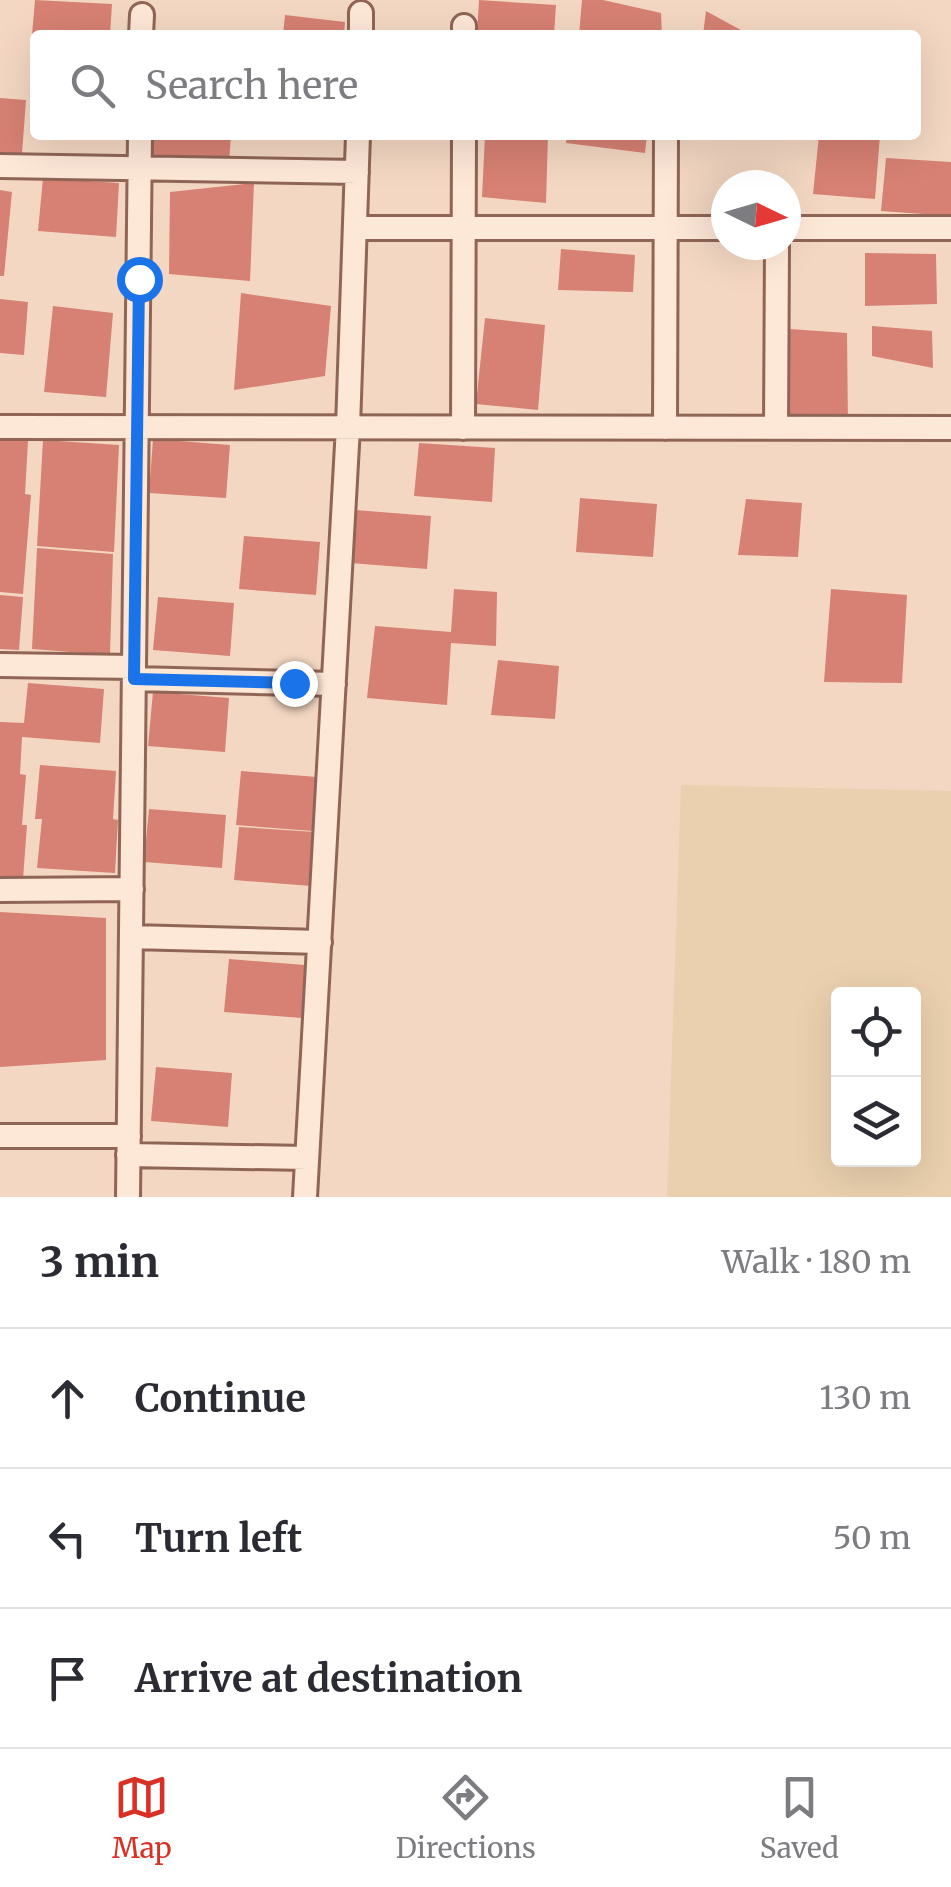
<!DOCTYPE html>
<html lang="en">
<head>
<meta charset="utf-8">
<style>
	body { margin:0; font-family:Merriweather,serif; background:#f7f7f7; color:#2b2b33 }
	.controls { position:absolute; right:30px; bottom:30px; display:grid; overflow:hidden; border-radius:10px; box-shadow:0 10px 40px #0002 }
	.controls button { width:90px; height:90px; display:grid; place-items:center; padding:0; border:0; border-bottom:2px solid #e1e1e2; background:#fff; color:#2b2b33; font:50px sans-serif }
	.compass { position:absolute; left:711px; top:170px; width:90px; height:90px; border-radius:50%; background:#fff; box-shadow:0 10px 40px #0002; rotate:95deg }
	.stop { position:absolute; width:30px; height:30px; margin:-22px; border:8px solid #1a73e8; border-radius:50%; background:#fff }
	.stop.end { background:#1a73e8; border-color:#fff; box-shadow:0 2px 10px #0008 }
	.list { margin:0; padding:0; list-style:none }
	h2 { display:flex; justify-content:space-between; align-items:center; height:130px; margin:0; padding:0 40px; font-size:42px }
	h2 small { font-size:32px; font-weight:400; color:#7c7c81 }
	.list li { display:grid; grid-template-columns:65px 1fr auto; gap:30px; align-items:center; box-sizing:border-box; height:140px; padding:0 40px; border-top:2px solid #e1e1e2 }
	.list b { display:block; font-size:38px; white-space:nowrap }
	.list em { font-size:32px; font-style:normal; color:#7c7c81 }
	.icon { flex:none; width:55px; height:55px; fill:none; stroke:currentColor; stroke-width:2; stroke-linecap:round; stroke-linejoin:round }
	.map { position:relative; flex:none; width:951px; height:1197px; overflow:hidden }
	.search { position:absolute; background:#fff; box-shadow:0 10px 40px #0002; left:30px; right:30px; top:30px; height:110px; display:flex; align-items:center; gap:25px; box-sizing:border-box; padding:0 35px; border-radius:10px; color:#7c7c81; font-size:38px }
	.sheet { height:550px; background:#fff }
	nav { display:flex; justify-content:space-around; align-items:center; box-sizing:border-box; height:140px; border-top:2px solid #e1e1e2; background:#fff; font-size:28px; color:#7c7c81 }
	nav a { display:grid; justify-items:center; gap:5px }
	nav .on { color:#d93025 }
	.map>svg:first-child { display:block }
	.farmland { fill:#ead0ae; fill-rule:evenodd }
	.building { fill:#d68173 }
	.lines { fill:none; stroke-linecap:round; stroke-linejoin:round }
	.minor-casing { stroke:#906556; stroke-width:28 }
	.minor { stroke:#fde7d7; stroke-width:22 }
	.route { stroke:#1a73e8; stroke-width:12 }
</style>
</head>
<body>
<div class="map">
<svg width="951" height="1197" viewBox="0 0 951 1197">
	<rect width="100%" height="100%" fill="#f3d7c2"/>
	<!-- farmland -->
	<path class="farmland" d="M681,785L951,791V1197H667ZM838,994H914V1160H838Z"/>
	<!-- building -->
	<path class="building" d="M35,0L112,4L110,35H32Z
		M479,0L556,5L554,35H477Z
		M582,0H603L661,13L662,35H579Z
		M706,11L750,35H703Z
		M285,15L345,22L344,35H283Z
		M0,98L26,100L22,154L0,152Z
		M153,135H231L229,163L151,157Z
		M485,135H548L546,203L482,197Z
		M567,135H647L645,153L566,143Z
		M819,135H880L875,199L813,194Z
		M886,158L951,162V216L881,211Z
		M43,178L119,183L116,237L38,231Z
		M254,183L250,281L169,274L170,192Z
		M0,190L12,192L4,276H0Z
		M561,249L635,255L633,292L558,290Z
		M865,253L936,254L937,304L865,306Z
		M241,293L331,306L325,376L234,390Z
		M0,299L28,302L24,355L0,353Z
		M53,306L113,313L106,397L44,392Z
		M485,318L545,325L538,410L476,404Z
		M872,326L932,331L933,368L872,356Z
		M790,329L847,333L848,428L787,415Z
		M0,439L28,441L25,494L31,495L23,594L0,592Z
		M153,439L230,445L226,498L149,493Z
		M43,440L119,445L114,552L37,546Z
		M419,443L495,448L492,502L414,496Z
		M580,498L657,504L653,557L576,552Z
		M746,499L802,503L798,557L738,555Z
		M355,510L431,516L427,569L350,563Z
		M244,536L320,542L316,595L239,589Z
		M37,548L113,554L110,655L32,649Z
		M454,589L497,592L496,646L451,643L447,705L367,698L375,626L451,632Z
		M831,589L907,595L902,683L824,682Z
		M0,595L23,597L19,650L0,649Z
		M158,597L234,603L230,656L153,650Z
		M498,660L559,666L555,719L491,715Z
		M28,683L104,689L100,743L22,737L20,774L26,775L22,825H27L23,879L0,877V722L24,723Z
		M153,692L229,698L225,752L148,746Z
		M40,765L116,771L113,819L118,820L115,873L37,868L42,819H35Z
		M241,771L317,777L313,831L236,825Z
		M149,809L226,815L222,868L144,862Z
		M239,827L315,832L311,886L234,880Z
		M0,912L106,918V1060L0,1067Z
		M229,959L305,965L302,1018L224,1012Z
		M156,1067L232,1073L228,1127L151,1121Z"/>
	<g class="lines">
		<defs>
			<path id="minor" d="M141,35L142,15
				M361,35V13
				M464,35V26
				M0,166L357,172
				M355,228H726
				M786,228H951
				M0,427L951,428
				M463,428L464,135
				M665,428L666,135
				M776,428L777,245
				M0,665L134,667
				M134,679L334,684
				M0,890L132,889
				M131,937L320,942
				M0,1136H129
				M128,1155L307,1158
				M128,1197L140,135
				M305,1197L348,427L358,135"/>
		</defs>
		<!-- minor casing -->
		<use href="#minor" class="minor-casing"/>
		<!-- minor -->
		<use href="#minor" class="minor"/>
	</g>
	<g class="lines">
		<!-- route -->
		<path class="route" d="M139,279L134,679L294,683"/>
	</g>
</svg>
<div class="controls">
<button><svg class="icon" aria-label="locate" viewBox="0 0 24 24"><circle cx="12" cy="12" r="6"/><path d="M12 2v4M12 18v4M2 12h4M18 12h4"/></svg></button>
<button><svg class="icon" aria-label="layers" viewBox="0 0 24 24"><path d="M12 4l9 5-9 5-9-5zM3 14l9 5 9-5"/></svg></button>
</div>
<svg class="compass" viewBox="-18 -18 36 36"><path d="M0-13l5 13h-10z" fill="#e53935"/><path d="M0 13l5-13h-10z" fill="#7c7c81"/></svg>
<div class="stop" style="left:139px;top:279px"></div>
<div class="stop end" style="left:294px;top:683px"></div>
<div class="search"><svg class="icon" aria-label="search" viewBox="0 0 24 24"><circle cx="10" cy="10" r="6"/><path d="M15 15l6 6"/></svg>Search here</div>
</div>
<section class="sheet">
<h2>3 min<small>Walk · 180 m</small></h2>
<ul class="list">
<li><svg class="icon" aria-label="ahead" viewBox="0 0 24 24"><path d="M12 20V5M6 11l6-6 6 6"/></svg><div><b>Continue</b></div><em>130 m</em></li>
<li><svg class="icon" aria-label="left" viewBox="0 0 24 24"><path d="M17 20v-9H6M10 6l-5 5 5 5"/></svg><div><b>Turn left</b></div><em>50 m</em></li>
<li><svg class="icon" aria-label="arrive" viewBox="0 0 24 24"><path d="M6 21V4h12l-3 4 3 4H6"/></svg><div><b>Arrive at destination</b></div></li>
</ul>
</section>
<nav>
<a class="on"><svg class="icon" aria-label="map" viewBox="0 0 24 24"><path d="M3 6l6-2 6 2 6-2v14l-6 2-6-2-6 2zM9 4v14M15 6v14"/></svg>Map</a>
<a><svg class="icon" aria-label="directions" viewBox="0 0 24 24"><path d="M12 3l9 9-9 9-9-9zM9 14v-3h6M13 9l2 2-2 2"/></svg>Directions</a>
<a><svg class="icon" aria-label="saved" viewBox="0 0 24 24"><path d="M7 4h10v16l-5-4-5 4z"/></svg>Saved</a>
</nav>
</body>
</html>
